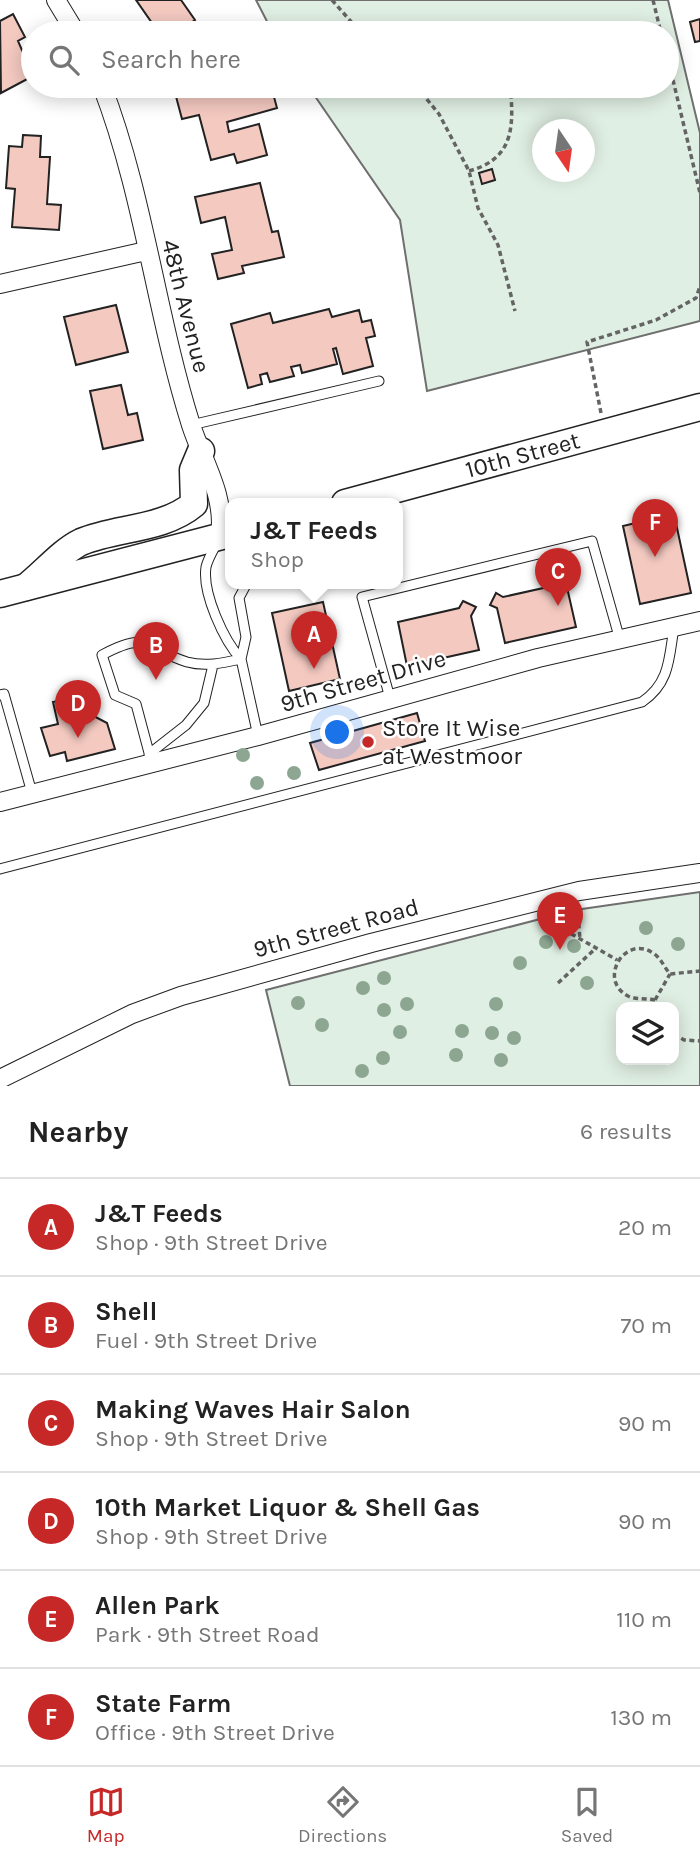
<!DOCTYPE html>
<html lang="en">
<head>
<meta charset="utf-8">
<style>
	body { margin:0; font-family:Karla,sans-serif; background:#f2f2f2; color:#222 }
	.controls { position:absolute; right:21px; bottom:21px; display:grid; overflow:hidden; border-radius:14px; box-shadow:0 4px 18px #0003 }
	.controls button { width:63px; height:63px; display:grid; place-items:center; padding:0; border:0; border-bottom:2px solid #e0e0e0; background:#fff; color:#222; font:35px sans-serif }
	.compass { position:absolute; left:532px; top:119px; width:63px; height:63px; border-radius:50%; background:#fff; box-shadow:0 4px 18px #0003; rotate:167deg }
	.you { position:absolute; left:338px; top:733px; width:24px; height:24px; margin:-18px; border:5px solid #fff; border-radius:50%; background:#1a73e8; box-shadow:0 0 0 10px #1a73e833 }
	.badge { display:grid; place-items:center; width:46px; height:46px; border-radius:50%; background:#c62828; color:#fff; font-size:23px; font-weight:700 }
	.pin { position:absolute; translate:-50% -58px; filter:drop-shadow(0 2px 4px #0008) }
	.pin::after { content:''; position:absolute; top:37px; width:24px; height:21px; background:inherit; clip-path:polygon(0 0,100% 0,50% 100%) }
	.popup { position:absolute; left:225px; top:498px; width:178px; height:91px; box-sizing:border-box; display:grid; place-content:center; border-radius:14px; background:#fff; filter:drop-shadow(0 2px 5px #0005); font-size:23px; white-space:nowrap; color:#767676 }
	.popup b { font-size:26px; color:#222 }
	.popup::after { content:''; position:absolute; left:50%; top:100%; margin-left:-14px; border:14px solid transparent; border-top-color:#fff }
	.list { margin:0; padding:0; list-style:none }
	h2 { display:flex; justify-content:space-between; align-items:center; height:91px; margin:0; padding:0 28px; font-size:30px }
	h2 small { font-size:23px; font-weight:400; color:#767676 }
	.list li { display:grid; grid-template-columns:46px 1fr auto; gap:21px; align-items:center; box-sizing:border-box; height:98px; padding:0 28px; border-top:2px solid #e0e0e0 }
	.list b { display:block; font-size:26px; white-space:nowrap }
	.list p { margin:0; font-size:23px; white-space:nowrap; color:#767676 }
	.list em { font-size:23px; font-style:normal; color:#767676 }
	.icon { flex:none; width:38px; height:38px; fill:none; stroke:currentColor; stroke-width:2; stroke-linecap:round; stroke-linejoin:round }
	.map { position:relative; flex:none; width:700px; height:1086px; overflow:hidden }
	.search { position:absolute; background:#fff; box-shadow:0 4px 18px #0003; left:21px; right:21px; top:21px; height:77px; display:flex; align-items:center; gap:18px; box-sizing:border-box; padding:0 24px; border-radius:38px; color:#767676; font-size:26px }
	.sheet { height:679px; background:#fff }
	nav { display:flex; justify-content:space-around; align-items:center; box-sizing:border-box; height:98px; border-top:2px solid #e0e0e0; background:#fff; font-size:19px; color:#767676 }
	nav a { display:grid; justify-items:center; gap:4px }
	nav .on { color:#c62828 }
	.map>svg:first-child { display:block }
	.green { fill:#e0efe3; stroke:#6f6f6f; stroke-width:2; fill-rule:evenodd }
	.building { fill:#f3c9c0; stroke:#222; stroke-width:2 }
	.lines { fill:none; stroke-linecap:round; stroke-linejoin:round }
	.lane-casing { stroke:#222; stroke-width:11 }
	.street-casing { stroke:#222; stroke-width:20 }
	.primary-casing { stroke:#222; stroke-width:29 }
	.path { stroke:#646464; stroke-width:3.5; stroke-dasharray:5 3.5; stroke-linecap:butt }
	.lane { stroke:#fff; stroke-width:9 }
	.street { stroke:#fff; stroke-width:18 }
	.primary { stroke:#fff; stroke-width:26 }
	.tree { fill:#8da692 }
	.poi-dot { fill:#c62828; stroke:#fff; stroke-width:2.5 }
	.labels { text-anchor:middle; stroke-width:5; stroke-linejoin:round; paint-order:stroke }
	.street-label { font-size:24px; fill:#222; stroke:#fff }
	.poi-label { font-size:24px; fill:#222; stroke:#fff; text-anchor:start }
</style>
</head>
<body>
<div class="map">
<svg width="700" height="1086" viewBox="0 0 700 1086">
	<rect width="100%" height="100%" fill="#fff"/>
	<!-- green -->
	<path class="green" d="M256,0H668L700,133V321L427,391L400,220L308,86H667V33H273ZM542,130H584V172H542Z
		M700,892V1086H290L266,990L575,910ZM621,1007H674V1060H621Z"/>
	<!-- building -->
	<path class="building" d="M136,0H181L195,20L177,33H159Z
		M13,14L25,37L18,41L33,76L1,93L0,21Z
		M700,19V41L695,42L690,22Z
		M184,86H213L216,96L255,86H271L277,108L227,122L229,132L259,124L267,155L237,163L234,154L211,160L199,115L182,119L174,89Z
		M23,135L41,136L40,157H50L47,204L61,205L59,230L12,227L15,189L6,188L9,146L22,147Z
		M492,169L495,180L482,184L479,173Z
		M260,183L272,232L278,231L284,257L242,266L244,273L218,279L212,254L232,250L225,217L201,223L195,197Z
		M116,305L128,352L76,365L64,317Z
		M329,309L332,317L359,310L362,322L371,320L375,336L366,338L373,366L343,374L336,348L333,349L337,364L302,373L300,365L291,367L294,376L270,382L267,373L260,375L262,384L248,388L231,324L270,313L273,323Z
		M121,385L128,415L137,413L143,440L103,449L90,391Z
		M674,514L691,593L640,604L623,526Z
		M566,583L576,627L505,643L497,608L490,605L496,593L503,597Z
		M463,601L476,607L471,616L479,650L407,666L398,622L459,608Z
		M323,602L340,679L289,691L272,613Z
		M81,696L86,712L107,723L115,749L67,761L65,752L50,756L41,728L58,724L53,702Z
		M417,713L425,741L319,770L310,743Z"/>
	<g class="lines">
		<defs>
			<path id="lane" d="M191,425L379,381
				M218,541C214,549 208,558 206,567C202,593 224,641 241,659
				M247,583L239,598L246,637L241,659L258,736
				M0,695L4,694L32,793
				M390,698L362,597L592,541L620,640
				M149,754L186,725L204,703L213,665
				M152,764L136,704L115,695L102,655C149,630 143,648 187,662C205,667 223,663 241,659
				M0,869L642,702C670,683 669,658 674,627"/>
			<path id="street" d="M56,0L76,33
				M102,86C144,195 156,314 191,425C203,462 226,496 220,536
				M0,284L146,251
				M0,802L258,736L538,658L700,621
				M0,1079L132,1014L181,996L371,943L579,891L700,873"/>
			<g id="primary">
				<path id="s1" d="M345,503L700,407"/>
				<path d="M26,587C43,574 62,551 81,542C117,527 163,530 194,504L193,470L201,451"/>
				<path d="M0,594L230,534"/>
			</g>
		</defs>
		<!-- lane casing -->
		<use href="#lane" class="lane-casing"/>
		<!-- street casing -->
		<use href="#street" class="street-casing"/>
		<!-- primary casing -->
		<use href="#primary" class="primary-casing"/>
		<!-- path -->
		<path class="path" d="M332,0L361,33
			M653,0L661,33
			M667,55L700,193
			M416,86L439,114L469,171L478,208L498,245L515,311
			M469,171C509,160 514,134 511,96
			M601,413L587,342L656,320L696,298L700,286
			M578,915L580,939
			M549,921L617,960
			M558,983L595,949
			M655,1000L670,974
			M660,1007L655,1000C646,998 636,1000 628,996C597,980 625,934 653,953C661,958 664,967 670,974L700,971
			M674,1034L684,1040L700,1041"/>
		<!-- lane -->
		<use href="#lane" class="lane"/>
		<!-- street -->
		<use href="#street" class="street"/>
		<!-- primary -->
		<use href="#primary" class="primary"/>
	</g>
	<!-- trees -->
	<g class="tree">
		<circle cx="243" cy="755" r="7"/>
		<circle cx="294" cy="773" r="7"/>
		<circle cx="257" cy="783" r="7"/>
		<circle cx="646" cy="928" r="7"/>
		<circle cx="546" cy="942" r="7"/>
		<circle cx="678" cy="944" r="7"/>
		<circle cx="574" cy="946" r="7"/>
		<circle cx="520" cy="963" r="7"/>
		<circle cx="384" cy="978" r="7"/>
		<circle cx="587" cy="983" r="7"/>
		<circle cx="363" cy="988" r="7"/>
		<circle cx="298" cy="1003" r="7"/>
		<circle cx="407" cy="1004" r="7"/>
		<circle cx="496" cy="1004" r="7"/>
		<circle cx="384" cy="1010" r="7"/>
		<circle cx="322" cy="1025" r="7"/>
		<circle cx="462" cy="1031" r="7"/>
		<circle cx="400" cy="1032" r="7"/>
		<circle cx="492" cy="1033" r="7"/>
		<circle cx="514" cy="1038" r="7"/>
		<circle cx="456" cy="1055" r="7"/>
		<circle cx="383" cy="1058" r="7"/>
		<circle cx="501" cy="1060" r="7"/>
		<circle cx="362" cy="1071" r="7"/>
	</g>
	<!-- markers -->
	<circle class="poi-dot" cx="368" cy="742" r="7"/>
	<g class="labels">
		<!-- street labels -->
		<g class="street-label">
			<text transform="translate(186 306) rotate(76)" y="8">48th Avenue</text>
			<text dy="8" stroke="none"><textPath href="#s1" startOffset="184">10th Street</textPath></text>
			<text transform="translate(363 681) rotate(-16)" y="8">9th Street Drive</text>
			<text transform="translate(336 928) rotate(-15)" y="8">9th Street Road</text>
		</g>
		<!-- poi labels -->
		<g class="poi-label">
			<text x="382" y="736">Store It Wise<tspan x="382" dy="28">at Westmoor</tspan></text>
		</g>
	</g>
</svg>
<div class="controls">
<button><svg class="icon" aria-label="layers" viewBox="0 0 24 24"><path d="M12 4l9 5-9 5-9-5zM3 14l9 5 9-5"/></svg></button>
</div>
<svg class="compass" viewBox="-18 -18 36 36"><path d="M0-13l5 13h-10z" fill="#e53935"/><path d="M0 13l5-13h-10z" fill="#767676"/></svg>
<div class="you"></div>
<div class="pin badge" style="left:314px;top:669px">A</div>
<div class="popup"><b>J&amp;T Feeds</b>Shop</div>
<div class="pin badge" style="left:156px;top:680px">B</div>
<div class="pin badge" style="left:558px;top:606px">C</div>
<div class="pin badge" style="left:78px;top:738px">D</div>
<div class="pin badge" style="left:560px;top:950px">E</div>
<div class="pin badge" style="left:655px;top:557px">F</div>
<div class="search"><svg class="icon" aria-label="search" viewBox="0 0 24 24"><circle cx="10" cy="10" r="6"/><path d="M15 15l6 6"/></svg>Search here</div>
</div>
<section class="sheet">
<h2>Nearby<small>6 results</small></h2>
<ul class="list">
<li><span class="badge">A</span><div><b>J&amp;T Feeds</b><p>Shop · 9th Street Drive</p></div><em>20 m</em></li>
<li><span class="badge">B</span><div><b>Shell</b><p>Fuel · 9th Street Drive</p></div><em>70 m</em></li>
<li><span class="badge">C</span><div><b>Making Waves Hair Salon</b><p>Shop · 9th Street Drive</p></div><em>90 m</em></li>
<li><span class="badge">D</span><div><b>10th Market Liquor &amp; Shell Gas</b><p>Shop · 9th Street Drive</p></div><em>90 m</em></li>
<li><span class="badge">E</span><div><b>Allen Park</b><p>Park · 9th Street Road</p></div><em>110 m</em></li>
<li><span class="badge">F</span><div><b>State Farm</b><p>Office · 9th Street Drive</p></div><em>130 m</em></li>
</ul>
</section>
<nav>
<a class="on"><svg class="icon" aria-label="map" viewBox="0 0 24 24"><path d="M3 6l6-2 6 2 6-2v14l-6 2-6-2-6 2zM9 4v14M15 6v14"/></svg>Map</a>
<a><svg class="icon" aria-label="directions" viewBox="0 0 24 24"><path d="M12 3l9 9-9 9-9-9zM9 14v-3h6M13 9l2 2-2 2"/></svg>Directions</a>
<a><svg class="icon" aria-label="saved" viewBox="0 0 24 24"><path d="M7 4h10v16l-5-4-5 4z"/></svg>Saved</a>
</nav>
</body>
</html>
